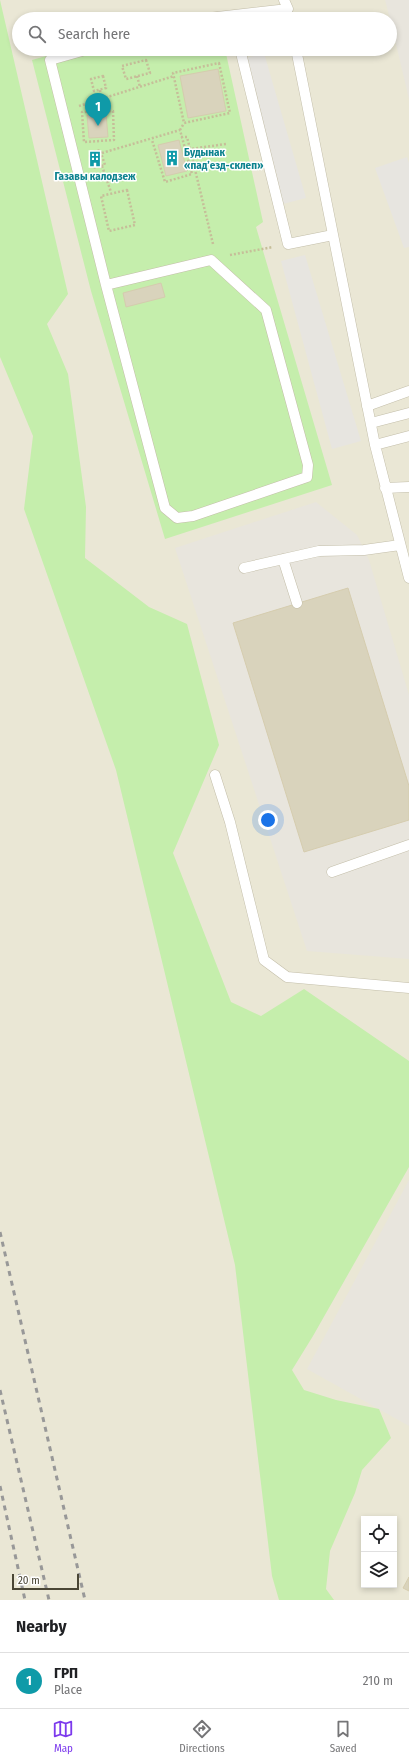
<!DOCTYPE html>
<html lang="en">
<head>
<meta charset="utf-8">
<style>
	body { margin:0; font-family:"Fira Sans Condensed",sans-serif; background:#f2f2f2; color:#202124 }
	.controls { position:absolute; right:12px; bottom:12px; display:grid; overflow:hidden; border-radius:0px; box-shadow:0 2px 6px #0003 }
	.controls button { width:36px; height:36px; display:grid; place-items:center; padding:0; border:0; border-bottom:1px solid #e0e0e0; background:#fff; color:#202124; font:20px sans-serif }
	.scale { position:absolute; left:12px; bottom:10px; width:67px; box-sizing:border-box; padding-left:4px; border:2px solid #4a4635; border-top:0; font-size:11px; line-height:14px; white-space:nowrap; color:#4a4635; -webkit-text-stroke:3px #fff; paint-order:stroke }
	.you { position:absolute; left:268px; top:820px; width:14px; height:14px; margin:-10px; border:3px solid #fff; border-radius:50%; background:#1a73e8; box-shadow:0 0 0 6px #1a73e833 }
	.badge { display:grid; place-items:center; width:26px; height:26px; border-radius:50%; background:#7c3aed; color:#fff; font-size:13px; font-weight:700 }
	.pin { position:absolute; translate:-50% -33px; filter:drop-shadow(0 1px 2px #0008) }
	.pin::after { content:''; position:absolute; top:21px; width:14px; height:12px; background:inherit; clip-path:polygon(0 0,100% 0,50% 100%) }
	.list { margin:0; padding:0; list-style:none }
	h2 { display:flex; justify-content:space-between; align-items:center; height:52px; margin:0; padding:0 16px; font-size:17px }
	h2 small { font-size:13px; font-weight:400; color:#757577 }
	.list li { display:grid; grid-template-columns:26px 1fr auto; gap:12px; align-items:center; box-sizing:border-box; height:56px; padding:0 16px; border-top:1px solid #e0e0e0 }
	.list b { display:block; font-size:15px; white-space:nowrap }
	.list p { margin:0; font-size:13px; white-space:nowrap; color:#757577 }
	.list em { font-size:13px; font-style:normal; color:#757577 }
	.icon { flex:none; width:22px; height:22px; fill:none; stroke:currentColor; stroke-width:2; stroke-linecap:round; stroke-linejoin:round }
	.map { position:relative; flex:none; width:409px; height:1600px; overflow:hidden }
	.search { position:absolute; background:#fff; box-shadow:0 2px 6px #0003; left:12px; right:12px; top:12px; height:44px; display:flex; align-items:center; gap:10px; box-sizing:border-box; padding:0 14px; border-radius:22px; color:#757577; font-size:15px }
	.sheet { height:108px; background:#fff }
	nav { display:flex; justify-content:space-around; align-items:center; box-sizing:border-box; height:56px; border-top:1px solid #e0e0e0; background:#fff; font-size:11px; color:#757577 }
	nav a { display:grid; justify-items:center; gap:2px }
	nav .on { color:#7c3aed }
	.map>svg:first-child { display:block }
	.residential { fill:#eae7d5; fill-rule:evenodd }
	.industrial { fill:#e8e5dd }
	.green { fill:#c5eeac }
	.parking { fill:#e7e5e0 }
	.building { fill:#d9d3bc; stroke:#d5ccae }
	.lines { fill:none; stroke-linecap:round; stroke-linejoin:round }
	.service-casing { stroke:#c3bea9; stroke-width:11 }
	.path { stroke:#c6be99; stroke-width:2.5; stroke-dasharray:2 2; stroke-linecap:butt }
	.service { stroke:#fff; stroke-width:10 }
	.rail { stroke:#989898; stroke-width:3; stroke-dasharray:5 5; stroke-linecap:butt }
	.labels { text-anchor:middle; stroke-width:3; stroke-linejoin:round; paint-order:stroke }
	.culture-label { font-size:11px; font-weight:bold; fill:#0d838f; stroke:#fff; text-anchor:start }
</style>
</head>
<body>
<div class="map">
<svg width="409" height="1600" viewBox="0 0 409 1600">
	<rect width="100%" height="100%" fill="#f6f4e8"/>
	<!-- residential -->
	<path class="residential" d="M0,0H409V1600H0ZM19,19H390V49H19ZM364,1519H394V1585H364Z"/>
	<!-- industrial -->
	<path class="industrial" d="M385,0H409V99L390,19Z
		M316,502L357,535L369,560L409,695V959L307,951L175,548Z
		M409,1180V1426L307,1369Z"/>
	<!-- green -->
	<path class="green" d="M0,0L68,294L47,324L68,374L86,507L85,558L149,607L187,624L219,745L173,853L231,1002L261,1016L304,989L409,1061V1167L313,1336L292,1370L304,1390L336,1400L379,1409L391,1438L362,1470L355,1493L330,1551L326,1589L334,1600H279L272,1576L235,1265L116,770L24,509L33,436L0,357Z
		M71,49H225L263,222L256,227L332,485L165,539L91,291L32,60Z"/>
	<!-- parking -->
	<path class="parking" d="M264,53L306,198L279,205L240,60Z
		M407,157L409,163V247L404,248L375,168Z
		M305,255L361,441L332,449L281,261Z"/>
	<!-- building -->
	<path class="building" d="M218,69L226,111L188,118L180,76Z
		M106,113L108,137L89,138L87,115Z
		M179,140L187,171L166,176L158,145Z
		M99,153L100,162L91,164L89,155Z
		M161,283L165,297L126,307L123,293Z
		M348,588L409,786V820L304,852L233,623Z
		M409,1577V1591L403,1588Z"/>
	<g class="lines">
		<defs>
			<path id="service" d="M200,19L288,9L284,0
				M89,49L50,60L106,285L165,508L177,518L193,516L307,477L308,465L266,310L211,260L106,285
				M240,49L288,244L333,235
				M296,49L375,445L409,578
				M367,406L409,391
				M371,423L409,413
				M375,445L409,436
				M385,488L409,487
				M283,559L297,603
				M244,568L319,551L364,550L400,545
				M215,775L230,822L264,960L287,977L409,988
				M332,872L409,845"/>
		</defs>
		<!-- service casing -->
		<use href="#service" class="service-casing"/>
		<!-- path -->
		<path class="path" d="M146,60L150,73L126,79L122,66Z
			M219,63L230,113L184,123L173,73Z
			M103,76L106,88L94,91L91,79Z
			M137,76L140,87
			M100,90L101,98
			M87,104L89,112
			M79,106L174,76
			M113,111L114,140L84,142L82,112Z
			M180,130L184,123
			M181,137H187L190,149
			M90,153L100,150L105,165L93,168
			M102,153L180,130L192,174L165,182L152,140
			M102,166L111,192
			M127,190L135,225L109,231L101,196Z
			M213,244L190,149L226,144
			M230,255L273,247"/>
		<!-- service -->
		<use href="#service" class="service"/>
		<!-- rail -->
		<path class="rail" d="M0,1232L85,1600
			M0,1390L49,1600
			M0,1486L25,1600"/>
	</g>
	<!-- icons -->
	<defs>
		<symbol id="building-bare" viewBox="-9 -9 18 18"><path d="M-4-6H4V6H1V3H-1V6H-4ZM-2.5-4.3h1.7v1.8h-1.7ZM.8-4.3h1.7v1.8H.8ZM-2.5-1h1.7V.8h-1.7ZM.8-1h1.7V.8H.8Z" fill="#0f9aa8" stroke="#fff" stroke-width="2.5" paint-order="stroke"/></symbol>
	</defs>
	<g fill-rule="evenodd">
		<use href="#building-bare" x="161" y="147" width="22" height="22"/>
		<use href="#building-bare" x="84" y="148" width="22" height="22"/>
	</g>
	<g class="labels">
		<!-- culture labels -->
		<g class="culture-label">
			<text x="184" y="156">Будынак<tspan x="184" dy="13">«падʼезд-склеп»</tspan></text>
			<text x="95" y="180" text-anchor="middle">Газавы калодзеж</text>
		</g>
	</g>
</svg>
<div class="controls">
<button><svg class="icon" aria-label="locate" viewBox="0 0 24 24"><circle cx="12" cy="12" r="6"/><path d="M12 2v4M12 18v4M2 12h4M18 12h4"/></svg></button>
<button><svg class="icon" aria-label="layers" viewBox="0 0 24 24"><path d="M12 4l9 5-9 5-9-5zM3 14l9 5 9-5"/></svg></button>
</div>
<div class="scale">20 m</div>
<div class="you"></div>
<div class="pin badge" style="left:98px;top:126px;background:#0f9aa8">1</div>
<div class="search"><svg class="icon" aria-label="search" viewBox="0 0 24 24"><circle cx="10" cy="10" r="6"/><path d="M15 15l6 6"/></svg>Search here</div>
</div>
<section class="sheet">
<h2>Nearby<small></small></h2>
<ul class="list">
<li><span class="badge" style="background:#0f9aa8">1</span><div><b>ГРП</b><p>Place</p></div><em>210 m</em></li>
</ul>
</section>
<nav>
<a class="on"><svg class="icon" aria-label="map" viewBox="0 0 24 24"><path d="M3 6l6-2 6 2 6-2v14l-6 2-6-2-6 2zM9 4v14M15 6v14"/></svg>Map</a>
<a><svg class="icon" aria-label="directions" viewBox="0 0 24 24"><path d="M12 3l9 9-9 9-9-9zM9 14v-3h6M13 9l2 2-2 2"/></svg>Directions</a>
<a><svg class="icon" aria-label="saved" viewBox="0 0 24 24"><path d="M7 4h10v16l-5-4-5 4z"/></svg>Saved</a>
</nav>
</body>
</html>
